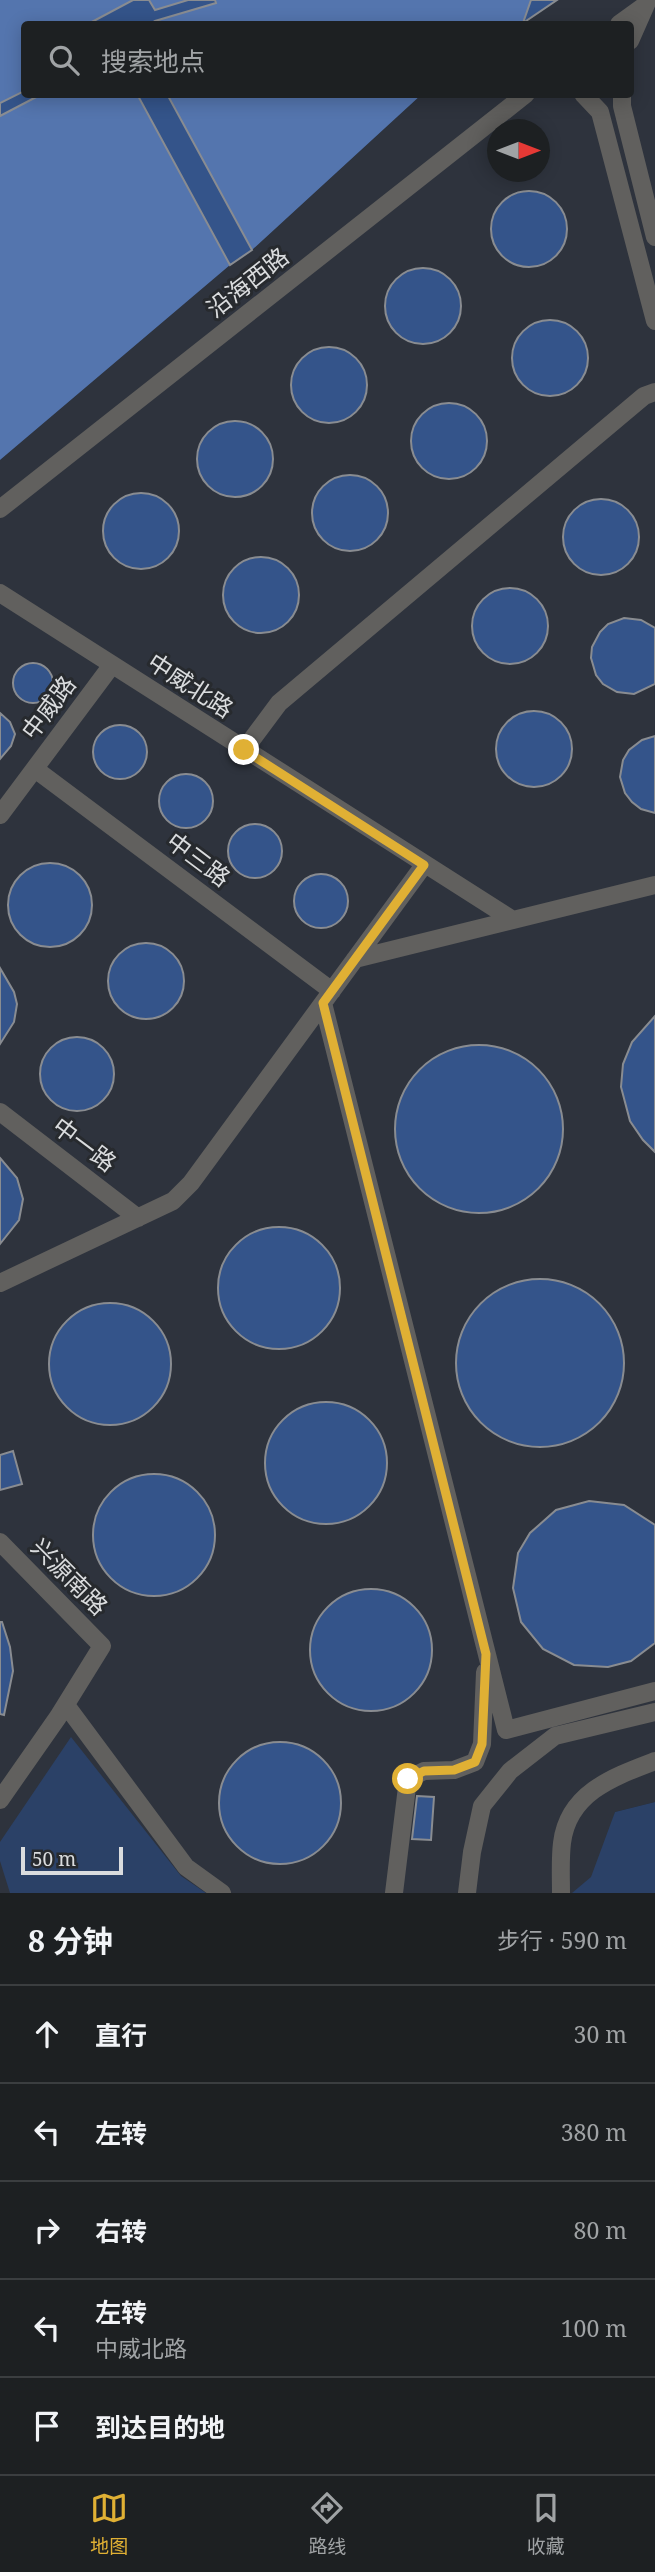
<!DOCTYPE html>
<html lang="zh">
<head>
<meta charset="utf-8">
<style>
	body { margin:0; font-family:"Noto Serif","Noto Sans SC",serif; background:#25282a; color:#f1f3f6 }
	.compass { position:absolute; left:487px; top:119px; width:63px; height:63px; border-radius:50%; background:#1d2022; box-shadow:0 4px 18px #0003; rotate:90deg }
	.scale { position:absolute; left:21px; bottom:18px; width:102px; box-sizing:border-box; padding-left:7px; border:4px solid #dadcde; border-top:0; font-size:19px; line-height:24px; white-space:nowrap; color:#dadcde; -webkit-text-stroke:5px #272a2e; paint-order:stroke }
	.stop { position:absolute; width:21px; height:21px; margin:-16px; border:5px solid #e0b034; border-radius:50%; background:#fff }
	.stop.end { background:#e0b034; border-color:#fff; box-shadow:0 2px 7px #0008 }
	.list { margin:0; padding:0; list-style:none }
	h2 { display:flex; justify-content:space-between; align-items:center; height:91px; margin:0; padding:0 28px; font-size:30px }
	h2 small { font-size:23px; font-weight:400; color:#a0a3a5 }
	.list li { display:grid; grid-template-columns:46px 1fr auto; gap:21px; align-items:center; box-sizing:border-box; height:98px; padding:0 28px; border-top:2px solid #3b3e40 }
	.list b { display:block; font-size:26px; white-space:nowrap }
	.list p { margin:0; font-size:23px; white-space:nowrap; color:#a0a3a5 }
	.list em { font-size:23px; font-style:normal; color:#a0a3a5 }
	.icon { flex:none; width:38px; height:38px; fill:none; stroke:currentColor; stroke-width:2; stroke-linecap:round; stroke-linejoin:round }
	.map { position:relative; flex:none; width:655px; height:1893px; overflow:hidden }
	.search { position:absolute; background:#1d2022; box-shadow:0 4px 18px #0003; left:21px; right:21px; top:21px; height:77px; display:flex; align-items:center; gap:18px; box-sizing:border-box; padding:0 24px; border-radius:7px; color:#a0a3a5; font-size:26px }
	.sheet { height:581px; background:#1d2022 }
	nav { display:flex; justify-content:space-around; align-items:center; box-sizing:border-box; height:98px; border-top:2px solid #3b3e40; background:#1d2022; font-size:19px; color:#a0a3a5 }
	nav a { display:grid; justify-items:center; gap:4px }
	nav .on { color:#e0b034 }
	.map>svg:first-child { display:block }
	.built { fill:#2e333d; fill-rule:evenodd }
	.green { fill:#2b4167 }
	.water { fill:#5475ae }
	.building { fill:#34548a; stroke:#898c91; stroke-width:2 }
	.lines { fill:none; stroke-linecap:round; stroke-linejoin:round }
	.minor { stroke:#61605e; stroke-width:18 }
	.route { stroke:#e0b034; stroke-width:9 }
	.labels { text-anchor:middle; stroke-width:6; stroke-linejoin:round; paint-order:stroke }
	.street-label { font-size:24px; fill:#dadcde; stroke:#272a2e }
</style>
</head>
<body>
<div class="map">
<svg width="655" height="1893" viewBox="0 0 655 1893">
	<rect width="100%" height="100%" fill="#272a2e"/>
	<!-- built -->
	<path class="built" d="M557,0H655V1802L615,1812L592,1893H0V460L230,265L252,250L421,95L630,94V24H520ZM498,130H540V172H498Z"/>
	<!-- green -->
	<path class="green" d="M71,1737L181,1876L206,1893H10L0,1861V1842Z
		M655,1802V1893H572L591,1877L615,1812Z"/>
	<!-- water -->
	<path class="water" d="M0,0H557L520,24H24V94L421,95L252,250L230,265L0,460Z"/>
	<!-- building -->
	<path class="building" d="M133,0H149L155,10L188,0H215L216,3L155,21L150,24H88Z
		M531,0H557L523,23Z
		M24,91V94H42L0,116V103Z
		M137,94H167L252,250L230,265Z
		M491 229a38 38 0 1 1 76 0a38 38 0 1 1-76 0Z
		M385 306a38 38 0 1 1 76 0a38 38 0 1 1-76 0Z
		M512 358a38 38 0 1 1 76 0a38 38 0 1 1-76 0Z
		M291 385a38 38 0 1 1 76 0a38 38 0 1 1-76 0Z
		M411 441a38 38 0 1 1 76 0a38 38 0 1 1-76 0Z
		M197 459a38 38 0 1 1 76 0a38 38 0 1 1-76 0Z
		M312 513a38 38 0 1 1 76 0a38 38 0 1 1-76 0Z
		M103 531a38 38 0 1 1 76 0a38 38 0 1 1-76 0Z
		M563 537a38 38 0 1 1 76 0a38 38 0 1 1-76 0Z
		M223 595a38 38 0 1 1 76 0a38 38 0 1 1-76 0Z
		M472 626a38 38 0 1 1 76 0a38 38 0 1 1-76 0Z
		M624,618L641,620L655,628V684L634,694L617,692L603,684L596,675L591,658L592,647L600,632L608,624Z
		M13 683a20 20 0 1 1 40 0a20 20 0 1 1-40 0Z
		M496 749a38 38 0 1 1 76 0a38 38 0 1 1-76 0Z
		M0,713L10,722L15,734L11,746L0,759Z
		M93 752a27 27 0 1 1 54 0a27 27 0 1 1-54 0Z
		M655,736V813L641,809L632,802L625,793L620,777L623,760L629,750L642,740Z
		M159 801a27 27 0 1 1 54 0a27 27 0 1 1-54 0Z
		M228 851a27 27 0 1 1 54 0a27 27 0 1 1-54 0Z
		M8 905a42 42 0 1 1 84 0a42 42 0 1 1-84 0Z
		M294 901a27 27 0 1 1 54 0a27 27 0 1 1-54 0Z
		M108 981a38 38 0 1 1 76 0a38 38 0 1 1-76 0Z
		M0,968L14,992L17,1004L14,1022L0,1044Z
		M655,1016V1152L643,1140L630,1121L621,1087L623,1064L632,1042Z
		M40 1074a37 37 0 1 1 74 0a37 37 0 1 1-74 0Z
		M395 1129a84 84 0 1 1 168 0a84 84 0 1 1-168 0Z
		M0,1158L17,1178L23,1199L19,1220L0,1244Z
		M218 1288a61 61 0 1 1 122 0a61 61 0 1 1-122 0Z
		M456 1363a84 84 0 1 1 168 0a84 84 0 1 1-168 0Z
		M49 1364a61 61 0 1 1 122 0a61 61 0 1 1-122 0Z
		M265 1463a61 61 0 1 1 122 0a61 61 0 1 1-122 0Z
		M13,1451L22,1484L0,1490V1455Z
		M93 1535a61 61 0 1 1 122 0a61 61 0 1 1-122 0Z
		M589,1501L624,1505L655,1525V1643L631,1661L608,1667L574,1665L543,1649L521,1622L513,1588L518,1553L530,1533L556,1510Z
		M310 1650a61 61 0 1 1 122 0a61 61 0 1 1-122 0Z
		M0,1622H2L10,1647L13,1671L4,1715L0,1714Z
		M219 1803a61 61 0 1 1 122 0a61 61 0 1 1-122 0Z
		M417,1796L434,1797L431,1840L412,1839Z"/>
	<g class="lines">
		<!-- minor -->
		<path class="minor" d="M619,24L644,6
			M630,41L648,0
			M583,94L600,112L655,321
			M622,94V106L655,237
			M0,509L526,94
			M0,593L513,920
			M244,750L279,703L644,396L655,392
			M35,769L332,991
			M0,815L112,665
			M355,959L655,885
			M323,1003L506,1730L655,1691
			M0,1112L138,1218
			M0,1283L173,1201L191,1183L424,865
			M0,1542L102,1646L58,1717L0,1800
			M66,1705L186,1867L222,1893
			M394,1893L408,1779L424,1771L454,1770L475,1762L482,1744L485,1672
			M467,1893L472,1852L482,1806L510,1771L555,1736L655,1712
			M561,1893C561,1877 560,1859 562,1843C568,1793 613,1777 655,1761"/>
	</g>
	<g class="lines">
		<!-- route -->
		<path class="route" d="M244,750L424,865L323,1003L486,1654L482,1744L475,1762L454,1770L424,1771L408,1779"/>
	</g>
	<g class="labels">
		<!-- street labels -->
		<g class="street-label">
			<text transform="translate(248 283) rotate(-38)" y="8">沿海西路</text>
			<text transform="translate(190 686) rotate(33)" y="8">中威北路</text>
			<text transform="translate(49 708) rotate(-53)" y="8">中威路</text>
			<text transform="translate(198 860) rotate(37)" y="8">中三路</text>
			<text transform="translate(84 1145) rotate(37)" y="8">中一路</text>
			<text transform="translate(69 1577) rotate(45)" y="8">兴源南路</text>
		</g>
	</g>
</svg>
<svg class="compass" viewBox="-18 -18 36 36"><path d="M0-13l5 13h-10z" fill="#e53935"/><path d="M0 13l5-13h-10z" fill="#a0a3a5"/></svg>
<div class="scale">50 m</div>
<div class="stop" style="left:408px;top:1779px"></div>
<div class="stop end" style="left:244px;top:750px"></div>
<div class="search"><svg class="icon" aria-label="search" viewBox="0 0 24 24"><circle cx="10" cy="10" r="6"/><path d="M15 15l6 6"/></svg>搜索地点</div>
</div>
<section class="sheet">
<h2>8 分钟<small>步行 · 590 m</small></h2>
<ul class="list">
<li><svg class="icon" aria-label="ahead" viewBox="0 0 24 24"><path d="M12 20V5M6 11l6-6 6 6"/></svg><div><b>直行</b></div><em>30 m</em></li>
<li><svg class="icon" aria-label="left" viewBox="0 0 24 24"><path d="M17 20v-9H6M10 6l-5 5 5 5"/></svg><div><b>左转</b></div><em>380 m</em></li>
<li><svg class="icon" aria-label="right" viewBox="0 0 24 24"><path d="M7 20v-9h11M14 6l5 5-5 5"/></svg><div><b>右转</b></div><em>80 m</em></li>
<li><svg class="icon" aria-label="left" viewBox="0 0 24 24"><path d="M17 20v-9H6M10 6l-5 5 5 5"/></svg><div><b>左转</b><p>中威北路</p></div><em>100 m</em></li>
<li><svg class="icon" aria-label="arrive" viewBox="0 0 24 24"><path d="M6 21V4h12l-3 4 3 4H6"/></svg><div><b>到达目的地</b></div></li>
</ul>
</section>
<nav>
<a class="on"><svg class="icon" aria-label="map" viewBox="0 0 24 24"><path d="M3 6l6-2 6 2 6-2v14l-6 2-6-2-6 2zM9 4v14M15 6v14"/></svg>地图</a>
<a><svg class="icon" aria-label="directions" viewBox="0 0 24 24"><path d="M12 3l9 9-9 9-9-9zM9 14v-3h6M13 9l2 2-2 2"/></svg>路线</a>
<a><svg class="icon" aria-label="saved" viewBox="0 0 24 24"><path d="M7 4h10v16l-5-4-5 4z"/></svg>收藏</a>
</nav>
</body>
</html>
